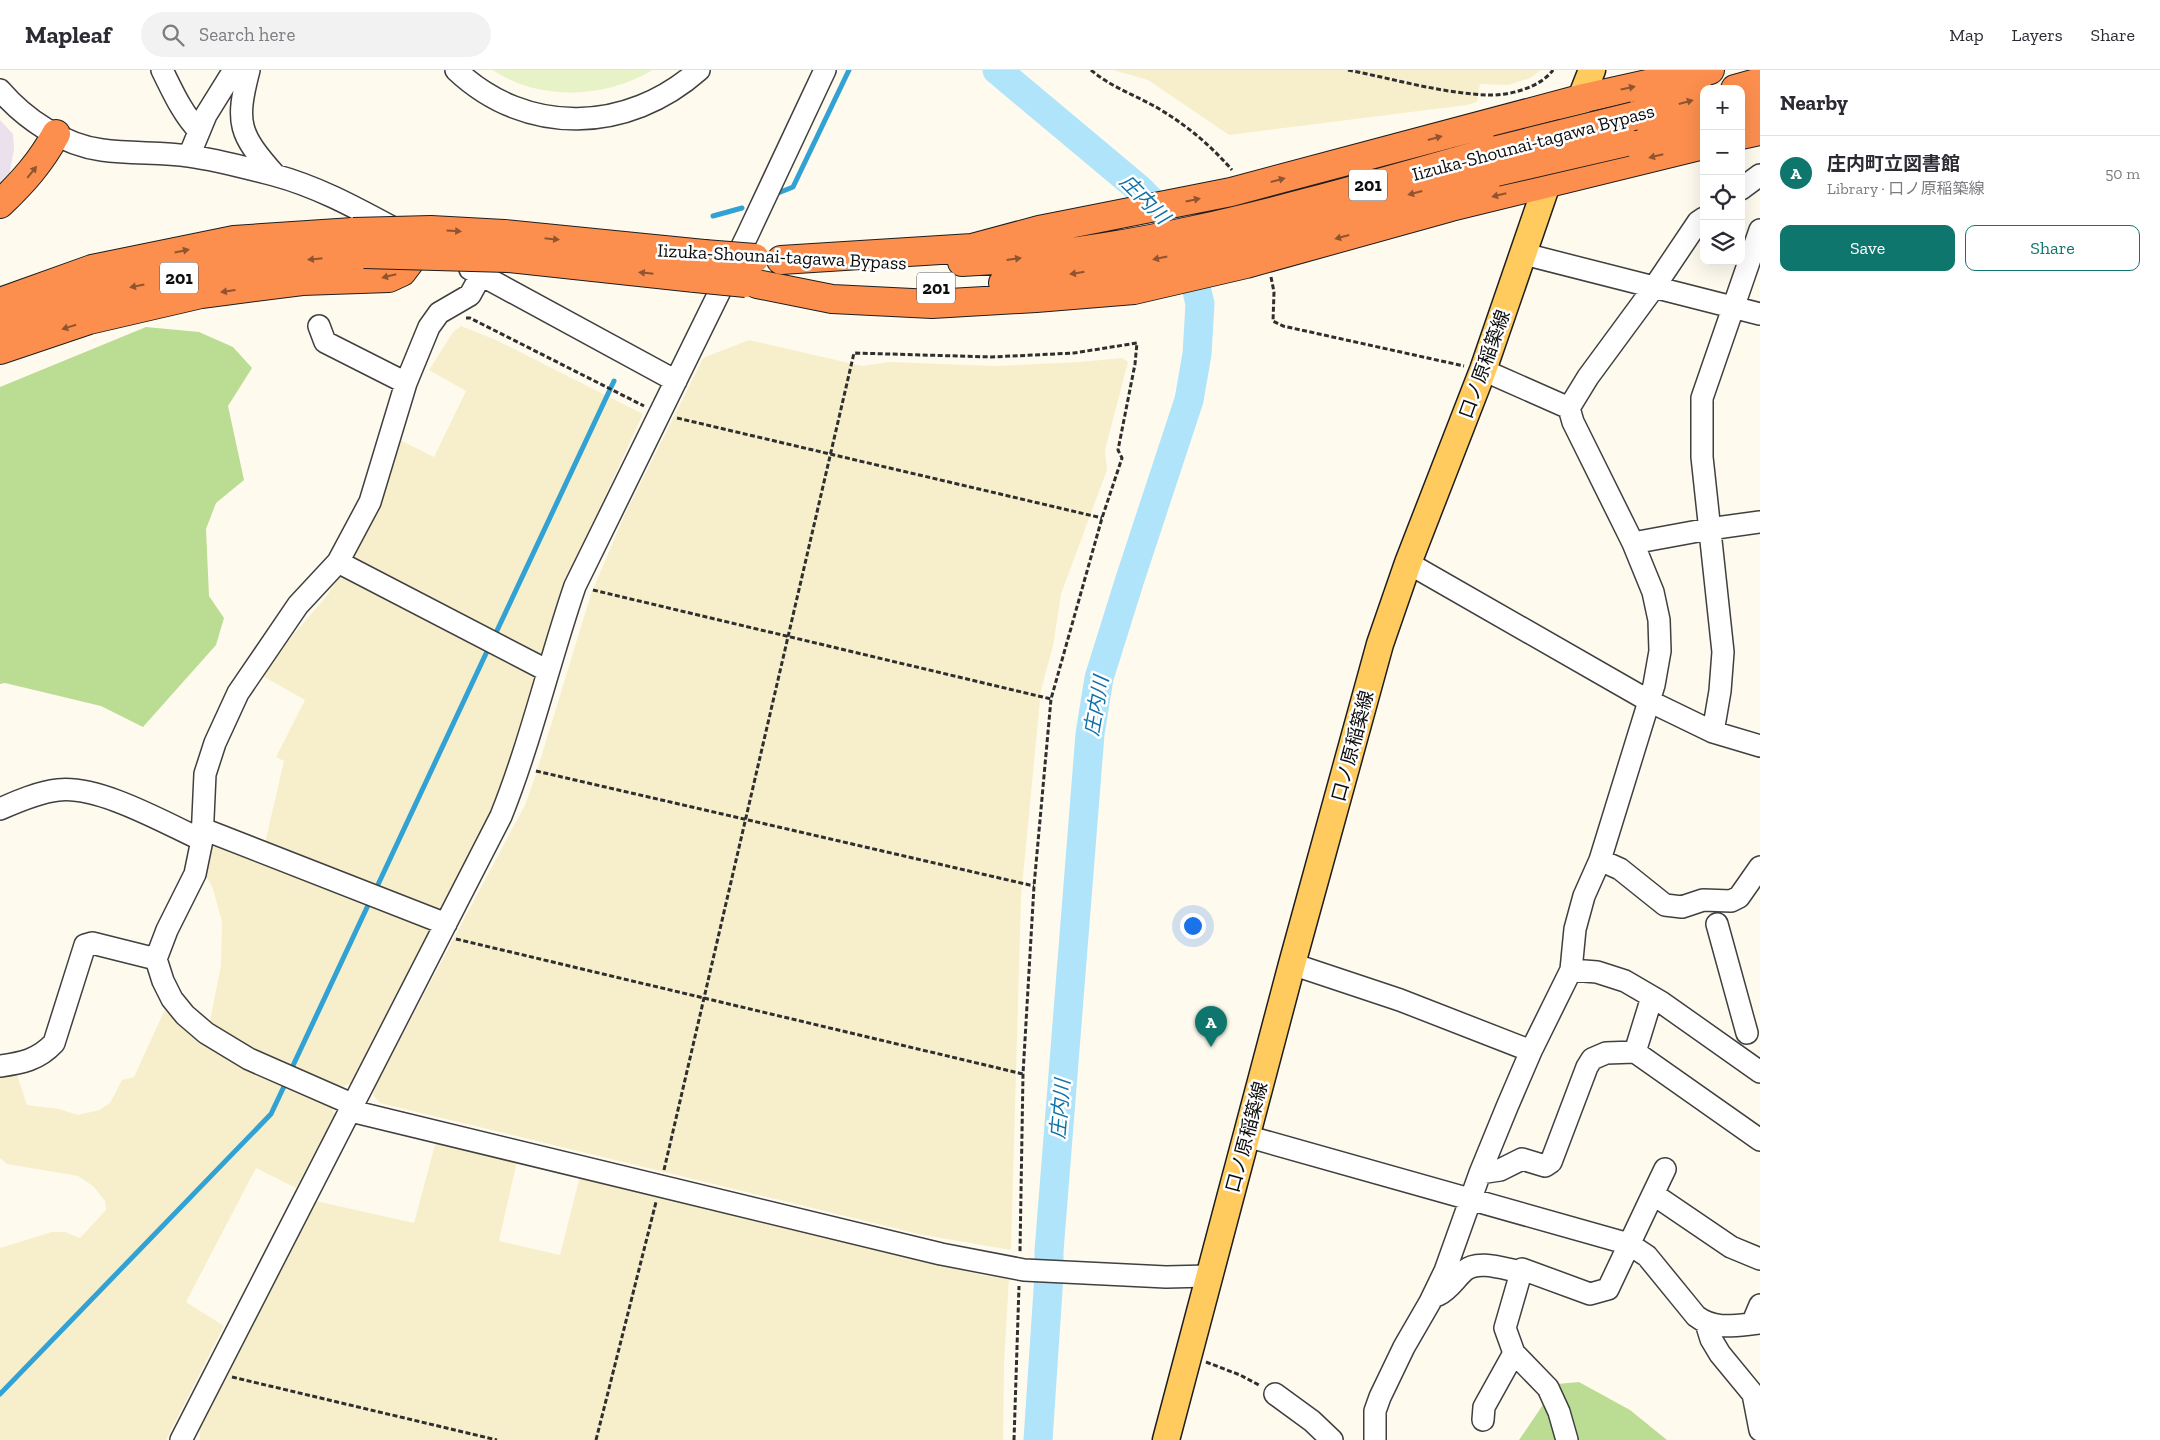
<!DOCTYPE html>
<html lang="en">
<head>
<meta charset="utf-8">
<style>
	body { margin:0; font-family:"Zilla Slab","Noto Sans JP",serif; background:#f2f2f3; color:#2b2b33 }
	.controls { position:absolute; right:15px; top:15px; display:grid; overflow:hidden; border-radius:10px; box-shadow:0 5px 20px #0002 }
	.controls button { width:45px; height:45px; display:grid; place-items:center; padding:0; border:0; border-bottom:1px solid #e1e1e2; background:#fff; color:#2b2b33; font:25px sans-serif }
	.you { position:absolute; left:1192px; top:855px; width:18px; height:18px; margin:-12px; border:4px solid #fff; border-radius:50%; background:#1a73e8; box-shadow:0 0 0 8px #1a73e833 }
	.badge { display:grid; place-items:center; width:32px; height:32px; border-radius:50%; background:#0f766e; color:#fff; font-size:16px; font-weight:700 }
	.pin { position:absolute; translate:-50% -41px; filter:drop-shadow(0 1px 2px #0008) }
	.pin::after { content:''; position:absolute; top:26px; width:18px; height:15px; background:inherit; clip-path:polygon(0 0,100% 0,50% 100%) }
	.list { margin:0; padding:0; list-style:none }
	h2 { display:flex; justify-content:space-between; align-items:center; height:65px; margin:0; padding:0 20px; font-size:21px }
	h2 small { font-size:16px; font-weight:400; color:#7c7c81 }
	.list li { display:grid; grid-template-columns:32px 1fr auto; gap:15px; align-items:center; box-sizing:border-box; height:75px; padding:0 20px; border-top:1px solid #e1e1e2 }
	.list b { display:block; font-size:19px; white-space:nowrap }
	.list p { margin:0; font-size:16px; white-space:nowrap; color:#7c7c81 }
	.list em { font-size:16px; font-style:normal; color:#7c7c81 }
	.actions { display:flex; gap:10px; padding:15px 20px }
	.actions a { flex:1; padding:11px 0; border:1px solid #0f766e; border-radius:10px; text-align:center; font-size:18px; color:#0f766e }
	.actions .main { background:#0f766e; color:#fff }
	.icon { flex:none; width:28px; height:28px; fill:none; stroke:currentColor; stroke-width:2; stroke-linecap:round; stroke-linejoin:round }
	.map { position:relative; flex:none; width:1760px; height:1370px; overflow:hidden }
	header { display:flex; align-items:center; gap:30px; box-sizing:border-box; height:70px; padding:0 25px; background:#fff; border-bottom:1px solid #e1e1e2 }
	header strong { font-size:24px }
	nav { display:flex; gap:28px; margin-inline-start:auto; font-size:18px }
	.search { width:350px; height:45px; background:#f2f2f3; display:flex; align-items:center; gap:12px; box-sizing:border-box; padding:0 18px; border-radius:28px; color:#7c7c81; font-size:19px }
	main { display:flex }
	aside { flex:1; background:#fff }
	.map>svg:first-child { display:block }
	.industrial { fill:#eae1ed }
	.farmland { fill:#f7efcc }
	.forest { fill:#bbdd93 }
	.pitch { fill:#e7f2c7 }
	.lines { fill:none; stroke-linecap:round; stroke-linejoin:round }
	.stream { stroke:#32a2d5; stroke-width:5 }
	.river { stroke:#afe4fa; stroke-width:29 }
	.minor-casing { stroke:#404040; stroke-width:24 }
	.major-casing { stroke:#1e1e1e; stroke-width:29 }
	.highway-casing { stroke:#1e1e1e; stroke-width:30 }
	.path { stroke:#2f2f2f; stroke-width:3; stroke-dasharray:5 2.5; stroke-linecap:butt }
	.minor { stroke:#fff; stroke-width:21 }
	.major { stroke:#ffca5e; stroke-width:26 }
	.highway { stroke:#fc8f4e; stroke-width:28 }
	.highway-bridge-casing { stroke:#1e1e1e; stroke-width:30; stroke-linecap:butt }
	.highway-bridge { stroke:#fc8f4e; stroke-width:28 }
	.oneway { fill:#905431 }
	.labels { text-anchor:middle; stroke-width:5; stroke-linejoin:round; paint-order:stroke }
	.shield { fill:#fff; stroke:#565656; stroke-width:1 }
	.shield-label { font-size:18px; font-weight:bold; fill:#0d0d0d }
	.street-label { font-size:19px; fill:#0d0d0d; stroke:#fff }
	.water-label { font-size:20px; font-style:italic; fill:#0f71a6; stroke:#fff }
</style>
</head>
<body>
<header>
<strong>Mapleaf</strong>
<div class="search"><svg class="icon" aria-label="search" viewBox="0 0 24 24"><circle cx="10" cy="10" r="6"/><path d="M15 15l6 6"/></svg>Search here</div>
<nav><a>Map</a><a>Layers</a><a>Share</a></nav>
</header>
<main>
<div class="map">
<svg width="1760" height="1370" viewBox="0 0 1760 1370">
	<rect width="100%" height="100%" fill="#fffaee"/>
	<!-- industrial -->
	<path class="industrial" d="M0,50L13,64L14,80L9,106L0,114Z"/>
	<!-- farmland -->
	<path class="farmland" d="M1113,0H1541L1530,8L1508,15L1480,14L1477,32L1467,35L1229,65L1148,10Z
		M461,256L498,271L643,344L565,513L498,729L353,1012L340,1018L232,973L209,956L221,895L222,852L213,819L204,802L213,767L262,786L284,691L276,687L305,630L259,604L325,528L356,483L374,442L398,369L434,387L466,321L429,300L453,262Z
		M749,270L862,296L889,292L995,296L1079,292L1123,288L1128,292L1105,380L1107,400L1061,524L1053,576L1041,620L1021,827L1011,1180L923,1165L380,1033L373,1025L374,1018L525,735L535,707L591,524L624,446L703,288Z
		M166,937L209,978L241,995L330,1033L335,1045L296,1118L256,1098L186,1232L224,1256L166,1370H0V1178L52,1162H65L80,1168L106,1140L105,1131L93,1116L78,1106L7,1094L0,1088V1005L16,1002L27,1035L59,1039L78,1045L99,1040L110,1033L122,1010L134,1007Z
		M436,1071L517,1091L499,1171L560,1185L580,1106L852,1171L981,1205L1009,1209L1004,1294L1003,1370H200L199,1351L316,1131L414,1153Z"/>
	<!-- forest -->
	<path class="forest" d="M146,257L199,262L233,277L252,298L228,336L244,410L216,433L206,459L209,526L224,548L216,575L143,657L101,636L5,613L0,614V317Z
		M1579,1312L1630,1340L1667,1370H1519L1557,1314Z"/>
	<!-- pitch -->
	<path class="pitch" d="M493,0H653C606,28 539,32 493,0Z"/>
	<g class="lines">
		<!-- stream -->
		<path class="stream" d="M778,123L793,117L849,0
			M713,146L742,138
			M494,567L614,311
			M375,821L490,575
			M290,1002L370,831
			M0,1324L271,1044L287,1010"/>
		<!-- river -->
		<path class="river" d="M997,0L1138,118L1165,145L1180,165L1188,182L1200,234L1197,284L1189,330L1130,509L1099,608L1090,664L1049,1181V1205L1038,1370"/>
		<defs>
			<path id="minor" d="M162,0C173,22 182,43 199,61
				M249,0C235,54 239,64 275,105
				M456,0C527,67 628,63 699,0
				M0,20C25,49 63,75 102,80C131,84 161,82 189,86C218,90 247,98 274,105C319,117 358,139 399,161
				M189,86L206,45L234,0
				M1741,119L1760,105
				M1524,184L1760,244
				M470,199L676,311
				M319,256L325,272L406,313
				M1483,300L1569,338
				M1633,473L1709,459L1760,452
				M338,492L548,601
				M1408,493L1649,631L1713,662L1760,676
				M1713,662L1720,621L1723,582L1702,387V328L1760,160
				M0,739C18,731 39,722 58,720C99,715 165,753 202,770
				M203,759L446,854
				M1600,790L1620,799L1665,835L1682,837L1703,830L1731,831L1739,827L1760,797
				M1717,854L1747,963
				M1292,894L1400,930L1531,981
				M1571,900L1597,902L1625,911L1661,932L1760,1002
				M1635,982L1652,927
				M0,996C22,993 38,990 54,973L85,875L92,873L156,889
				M354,1035L249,989L206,963L185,945L172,929L163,911L156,889L167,860L195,804L202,770L205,704L215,673L238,623L298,535L338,492L370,432L406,313L429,257L439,243L470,225L481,205
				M351,1041L941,1184L1024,1200L1166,1207L1209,1206
				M1246,1066L1629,1174L1647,1186L1696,1246C1715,1261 1737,1255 1760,1253
				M1480,1103L1500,1100L1522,1089L1545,1096L1551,1092L1587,997L1592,989L1606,983L1635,982L1760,1070
				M1653,1124L1665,1099
				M1438,1225C1449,1220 1455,1209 1464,1201C1478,1189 1504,1199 1521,1202
				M1706,1253L1711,1269L1720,1284L1753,1324L1760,1360
				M1752,1254L1760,1235
				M1275,1324L1312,1351L1332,1370
				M1483,1350L1484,1337L1514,1283
				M181,1370L501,746C531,671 549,592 575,516L747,166L825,0
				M1375,1370V1341L1380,1327L1404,1277L1430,1232L1445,1201L1480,1103L1507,1037L1531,981L1571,900L1575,859L1584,826L1600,790L1654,615L1660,581L1659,550L1653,522L1633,473L1573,352L1569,338L1588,307L1655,216L1698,152L1704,148
				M1567,1370L1559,1342L1548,1318L1514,1283L1505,1258L1522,1199L1590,1224L1608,1219L1653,1124L1731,1177L1760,1189"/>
			<path id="major" d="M1166,1370L1292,894L1380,574L1408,493L1483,300L1547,114L1592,0"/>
			<path id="highway" d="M1735,19L1760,12
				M1741,42L1760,38
				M1634,46L1704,27
				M1741,65L1760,61
				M1626,72L1704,52
				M0,134C23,112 41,92 56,64
				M504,164L704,184
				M508,188L695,208
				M781,190L972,178L1039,160L1231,122L1580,29L1710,0
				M962,192C1144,185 1322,128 1497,80
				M1003,213C1171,197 1334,145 1496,102
				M757,214L832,229L932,234L1036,228L1134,220L1246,194L1451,137L1704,75
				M0,232L92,199L234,170L353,162
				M0,257L94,224L232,197L364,184
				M0,280L89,250L201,224L302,211L389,208L402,202L423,174"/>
		</defs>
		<!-- minor casing -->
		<use href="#minor" class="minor-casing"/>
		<!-- major casing -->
		<use href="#major" class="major-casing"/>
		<!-- highway casing -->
		<use href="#highway" class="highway-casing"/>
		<!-- path -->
		<path class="path" d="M1091,0C1112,18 1138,26 1161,40C1189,57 1211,76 1232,100
			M1348,0C1394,9 1441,23 1487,25C1508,26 1540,18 1553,0
			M1271,207L1274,222L1273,251L1283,256L1464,296
			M466,248H470L644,336
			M677,348L1102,448
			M593,520L1051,629
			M536,701L1034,816
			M456,869L1023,1004
			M664,1100L854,283L992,287L1074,283L1137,273L1135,294L1118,380L1122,388L1102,448L1051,629L1034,816L1023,1004L1020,1182
			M1206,1292L1240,1305L1259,1315
			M232,1307L497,1370
			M596,1370L656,1132
			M1014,1370L1019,1216"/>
		<!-- minor -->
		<use href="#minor" class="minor"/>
		<!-- major -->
		<use href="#major" class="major"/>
		<!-- highway -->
		<use href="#highway" class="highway"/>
		<defs>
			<path id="highway-bridge" d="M1497,80L1634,46
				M1496,102L1626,72
				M353,162L431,160L504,164
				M364,184L508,188
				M704,184L755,188
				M695,208L746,213"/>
		</defs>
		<!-- highway-bridge casing -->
		<use href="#highway-bridge" class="highway-bridge-casing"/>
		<!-- highway-bridge -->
		<use href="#highway-bridge" class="highway-bridge"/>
	</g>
	<!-- one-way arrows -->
	<defs><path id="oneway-solid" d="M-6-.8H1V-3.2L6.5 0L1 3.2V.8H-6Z" transform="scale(1.25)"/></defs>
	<g class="oneway">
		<use href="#oneway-solid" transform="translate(1628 18) rotate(-12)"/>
		<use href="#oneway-solid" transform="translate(1686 32) rotate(-15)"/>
		<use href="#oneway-solid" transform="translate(1435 68) rotate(-15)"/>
		<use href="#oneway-solid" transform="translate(1656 86) rotate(166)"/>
		<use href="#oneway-solid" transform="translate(32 102) rotate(-51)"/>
		<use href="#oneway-solid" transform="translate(1278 110) rotate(-15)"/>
		<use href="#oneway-solid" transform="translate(1415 123) rotate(165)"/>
		<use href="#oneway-solid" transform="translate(1499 125) rotate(166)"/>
		<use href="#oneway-solid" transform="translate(1193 130) rotate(-12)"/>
		<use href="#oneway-solid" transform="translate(454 161) rotate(3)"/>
		<use href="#oneway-solid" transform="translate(1342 167) rotate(165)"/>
		<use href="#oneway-solid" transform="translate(552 169) rotate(6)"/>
		<use href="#oneway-solid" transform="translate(182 181) rotate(-12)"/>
		<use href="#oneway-solid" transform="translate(1160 188) rotate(168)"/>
		<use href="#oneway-solid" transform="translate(315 189) rotate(174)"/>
		<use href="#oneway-solid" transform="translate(1014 189) rotate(-8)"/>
		<use href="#oneway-solid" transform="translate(646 203) rotate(-174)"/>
		<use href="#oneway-solid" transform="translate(1077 203) rotate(171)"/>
		<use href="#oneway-solid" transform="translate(389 206) rotate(166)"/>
		<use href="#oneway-solid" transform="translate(137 216) rotate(169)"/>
		<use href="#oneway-solid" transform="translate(228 221) rotate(172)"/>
		<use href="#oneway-solid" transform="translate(69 257) rotate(162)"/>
	</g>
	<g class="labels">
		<!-- shield labels -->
		<g class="shield">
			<rect x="1349" y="99.5" width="38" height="31" rx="4"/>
			<rect x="160" y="192.5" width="38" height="31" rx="4"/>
			<rect x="917" y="202.5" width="38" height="31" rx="4"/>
		</g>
		<g class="shield-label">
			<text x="1368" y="121">201</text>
			<text x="179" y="214">201</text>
			<text x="936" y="224">201</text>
		</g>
		<!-- street labels -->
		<g class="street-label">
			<text transform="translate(1533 72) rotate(-15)" y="7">Iizuka-Shounai-tagawa Bypass</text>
			<text transform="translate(782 186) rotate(3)" y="7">Iizuka-Shounai-tagawa Bypass</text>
			<text transform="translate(1484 294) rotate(-70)" y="7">口ノ原稲築線</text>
			<text transform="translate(1352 676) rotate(-75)" y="7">口ノ原稲築線</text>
			<text transform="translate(1246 1067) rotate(-75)" y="7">口ノ原稲築線</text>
		</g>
		<!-- water labels -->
		<g class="water-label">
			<text transform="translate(1145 129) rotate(45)" y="7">庄内川</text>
			<text transform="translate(1096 636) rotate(-80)" y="7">庄内川</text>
			<text transform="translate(1060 1039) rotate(-85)" y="7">庄内川</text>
		</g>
	</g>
</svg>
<div class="controls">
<button>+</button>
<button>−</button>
<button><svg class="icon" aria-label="locate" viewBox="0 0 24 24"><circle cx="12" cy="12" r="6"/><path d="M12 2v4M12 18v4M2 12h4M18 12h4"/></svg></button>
<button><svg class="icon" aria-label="layers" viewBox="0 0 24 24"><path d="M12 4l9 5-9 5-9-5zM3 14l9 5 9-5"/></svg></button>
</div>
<div class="you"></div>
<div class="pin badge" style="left:1211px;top:977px">A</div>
</div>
<aside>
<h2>Nearby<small></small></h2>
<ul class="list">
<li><span class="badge">A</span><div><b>庄内町立図書館</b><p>Library · 口ノ原稲築線</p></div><em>50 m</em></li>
</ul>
<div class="actions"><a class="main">Save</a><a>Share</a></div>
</aside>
</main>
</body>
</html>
